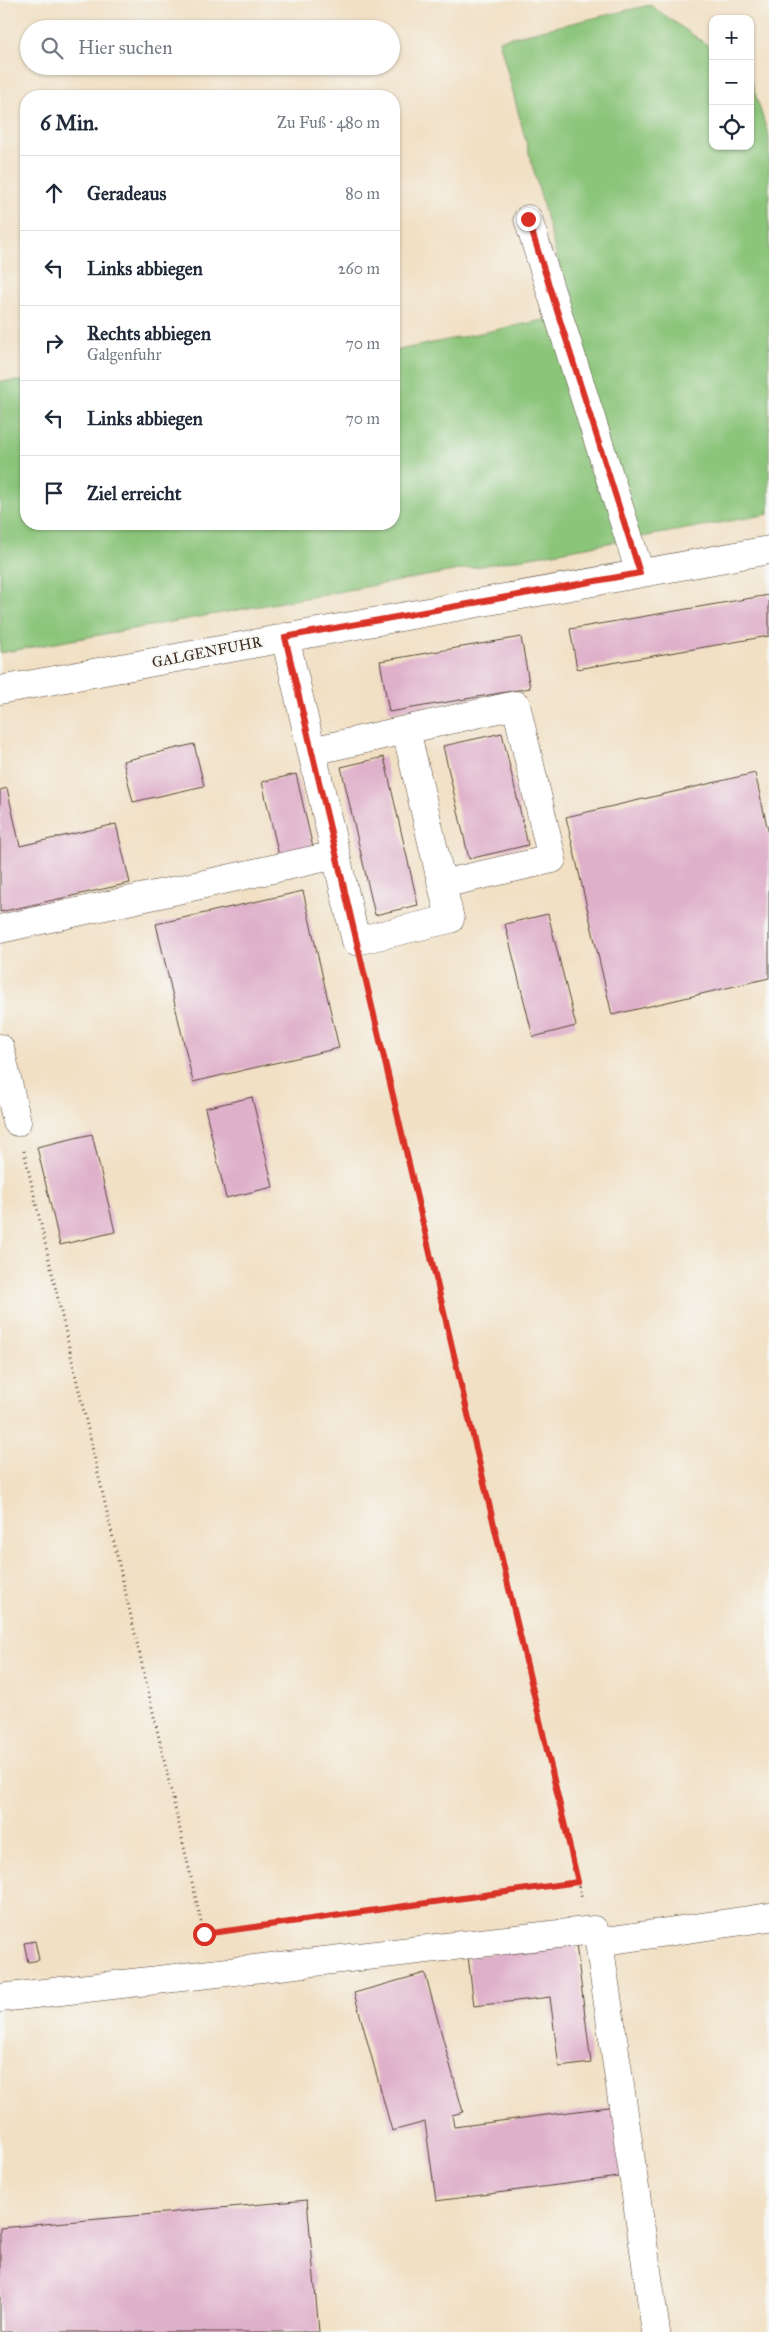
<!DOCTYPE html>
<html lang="de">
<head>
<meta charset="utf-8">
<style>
	body { margin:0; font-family:"IM FELL Great Primer",serif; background:#f2f2f3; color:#1f2937 }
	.controls { position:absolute; right:15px; top:15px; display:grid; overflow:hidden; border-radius:10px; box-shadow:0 1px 4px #0004 }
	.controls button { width:45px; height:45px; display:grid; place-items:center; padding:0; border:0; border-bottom:1px solid #e0e1e3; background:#fff; color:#1f2937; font:25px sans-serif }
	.stop { position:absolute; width:15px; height:15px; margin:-11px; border:4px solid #d93025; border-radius:50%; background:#fff }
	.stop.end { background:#d93025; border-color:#fff; box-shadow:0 1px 5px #0008 }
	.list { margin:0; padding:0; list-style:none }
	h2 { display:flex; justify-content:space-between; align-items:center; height:65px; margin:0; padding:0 20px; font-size:21px }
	h2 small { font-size:16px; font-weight:400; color:#747a83 }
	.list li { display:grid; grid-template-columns:32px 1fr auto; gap:15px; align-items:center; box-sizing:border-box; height:75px; padding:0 20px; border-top:1px solid #e0e1e3 }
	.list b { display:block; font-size:19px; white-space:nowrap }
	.list p { margin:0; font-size:16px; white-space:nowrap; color:#747a83 }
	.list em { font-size:16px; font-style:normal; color:#747a83 }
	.icon { flex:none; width:28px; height:28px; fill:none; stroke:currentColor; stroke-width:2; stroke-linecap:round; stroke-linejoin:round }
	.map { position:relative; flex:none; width:769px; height:2332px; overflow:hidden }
	.search { position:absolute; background:#fff; box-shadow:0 1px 4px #0004; left:20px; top:20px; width:380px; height:55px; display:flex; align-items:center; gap:12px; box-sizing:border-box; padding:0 18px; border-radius:28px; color:#747a83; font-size:19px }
	.panel { position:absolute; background:#fff; box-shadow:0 1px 4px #0004; left:20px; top:90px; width:380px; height:440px; border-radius:20px }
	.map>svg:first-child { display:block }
	.green { fill:#8bc57a; stroke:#63784c }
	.building { fill:#dfb0ca }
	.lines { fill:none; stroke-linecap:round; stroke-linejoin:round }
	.minor-casing { stroke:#564537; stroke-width:29 }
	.path { stroke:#564537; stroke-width:3; stroke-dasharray:1 4; stroke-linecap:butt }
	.minor { stroke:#fff; stroke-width:28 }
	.route { stroke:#d93025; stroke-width:6 }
	.labels { text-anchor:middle; stroke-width:4; stroke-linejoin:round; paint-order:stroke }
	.street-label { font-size:15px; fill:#3b2a1e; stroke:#f6f6f2 }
</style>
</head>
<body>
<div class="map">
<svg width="769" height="2332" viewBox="0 0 769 2332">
	<rect width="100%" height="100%" fill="#f6f6f2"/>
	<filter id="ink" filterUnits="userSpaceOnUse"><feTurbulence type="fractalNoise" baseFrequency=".02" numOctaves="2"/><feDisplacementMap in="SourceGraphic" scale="10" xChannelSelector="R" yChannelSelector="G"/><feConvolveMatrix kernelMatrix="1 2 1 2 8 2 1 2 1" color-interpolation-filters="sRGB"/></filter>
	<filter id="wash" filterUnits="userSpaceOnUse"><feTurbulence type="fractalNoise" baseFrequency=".0096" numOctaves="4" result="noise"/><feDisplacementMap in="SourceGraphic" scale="20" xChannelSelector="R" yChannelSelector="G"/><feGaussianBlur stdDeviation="1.12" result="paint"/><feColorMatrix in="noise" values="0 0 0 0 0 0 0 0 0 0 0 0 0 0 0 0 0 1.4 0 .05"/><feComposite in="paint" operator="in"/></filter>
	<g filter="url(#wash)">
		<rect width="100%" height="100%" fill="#f1e0c4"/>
		<!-- green -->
		<path class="green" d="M650,5L713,49V146H750V77L769,137V514L0,653V381H26V524H394V351L572,314L499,40Z"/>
		<g id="blocks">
			<!-- building -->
			<path class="building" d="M769,595V636L577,669L570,629Z
				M521,637L530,688L389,712L380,661Z
				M502,733L528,845L469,859L443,746Z
				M194,744L204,786L133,802L123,761Z
				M384,757L418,905L375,915L341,767Z
				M755,773L769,835V978L612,1015L566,817Z
				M296,774L314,852L280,860L262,782Z
				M7,788L20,846L116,824L130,883L0,912V790Z
				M303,891L339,1048L193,1082L156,924Z
				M548,914L576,1026L533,1037L505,924Z
				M252,1097L273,1187L226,1198L205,1108Z
				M92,1134L115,1232L60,1245L37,1147Z
				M35,1941L39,1960L28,1962L24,1943Z
				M576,1944L591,2063L559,2067L550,1997L474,2006L468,1956Z
				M425,1973L463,2112L452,2115L454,2127L616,2106L626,2176L436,2201L425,2122L392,2131L354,1993Z
				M307,2200L319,2332H0V2228Z"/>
		</g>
	</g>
	<g filter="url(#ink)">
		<use href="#blocks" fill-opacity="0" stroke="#564537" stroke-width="1"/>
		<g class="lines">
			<defs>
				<path id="minor" d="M528,219L640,573
					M285,637L356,941L450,919L406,730
					M0,690L769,550
					M312,751L516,705L552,859L442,884
					M0,929L336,855
					M0,1048L17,1122
					M0,1998L594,1930L599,1942
					M656,2332L599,1942L769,1917"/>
			</defs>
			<!-- minor casing -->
			<use href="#minor" class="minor-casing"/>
			<!-- path -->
			<path class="path" d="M363,971L582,1899
				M24,1151L204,1934L578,1882"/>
			<!-- minor -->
			<use href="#minor" class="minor"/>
		</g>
	</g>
	<g class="lines" filter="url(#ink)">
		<!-- route -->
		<path class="route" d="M204,1934L578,1882L285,637L640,573L528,219"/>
	</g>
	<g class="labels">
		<!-- street labels -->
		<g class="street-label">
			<text transform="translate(207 652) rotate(-11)" y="5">GALGENFUHR</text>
		</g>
	</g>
</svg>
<div class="controls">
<button>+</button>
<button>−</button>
<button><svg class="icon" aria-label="locate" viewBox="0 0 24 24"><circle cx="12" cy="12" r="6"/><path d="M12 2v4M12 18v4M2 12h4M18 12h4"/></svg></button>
</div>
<div class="stop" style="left:204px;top:1934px"></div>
<div class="stop end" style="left:528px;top:219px"></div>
<div class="search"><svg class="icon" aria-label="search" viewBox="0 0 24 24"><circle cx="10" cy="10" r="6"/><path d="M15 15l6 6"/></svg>Hier suchen</div>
<section class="panel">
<h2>6 Min.<small>Zu Fuß · 480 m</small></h2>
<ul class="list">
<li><svg class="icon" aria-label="ahead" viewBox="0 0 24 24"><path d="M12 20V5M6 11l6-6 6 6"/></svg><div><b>Geradeaus</b></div><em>80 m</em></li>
<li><svg class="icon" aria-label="left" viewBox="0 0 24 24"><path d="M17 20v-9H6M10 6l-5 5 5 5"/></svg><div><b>Links abbiegen</b></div><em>260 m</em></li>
<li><svg class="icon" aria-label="right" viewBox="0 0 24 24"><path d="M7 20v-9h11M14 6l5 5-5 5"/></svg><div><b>Rechts abbiegen</b><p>Galgenfuhr</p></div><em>70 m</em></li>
<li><svg class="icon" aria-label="left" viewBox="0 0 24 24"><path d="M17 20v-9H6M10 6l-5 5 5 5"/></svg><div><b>Links abbiegen</b></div><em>70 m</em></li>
<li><svg class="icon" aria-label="arrive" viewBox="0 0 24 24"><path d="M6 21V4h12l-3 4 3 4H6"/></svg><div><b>Ziel erreicht</b></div></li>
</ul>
</section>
</div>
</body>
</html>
